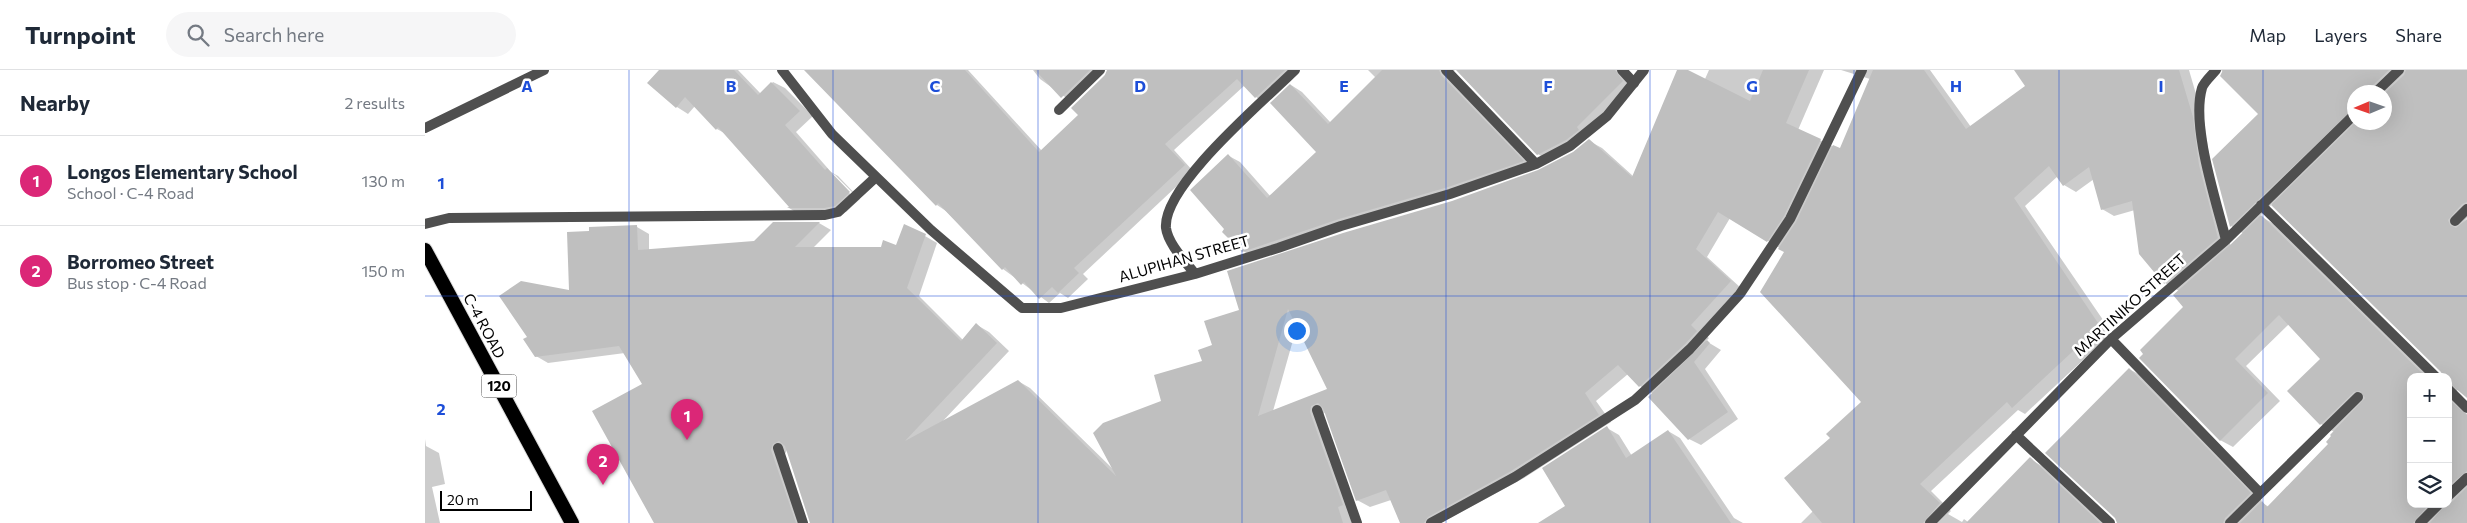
<!DOCTYPE html>
<html lang="en">
<head>
<meta charset="utf-8">
<style>
	body { margin:0; font-family:Commissioner,sans-serif; background:#f6f6f7; color:#1f2937 }
	.controls { position:absolute; right:15px; bottom:15px; display:grid; overflow:hidden; border-radius:10px; box-shadow:0 5px 20px #0002 }
	.controls button { width:45px; height:45px; display:grid; place-items:center; padding:0; border:0; border-bottom:1px solid #e0e1e3; background:#fff; color:#1f2937; font:25px sans-serif }
	.compass { position:absolute; left:1922px; top:15px; width:45px; height:45px; border-radius:50%; background:#fff; box-shadow:0 5px 20px #0002; rotate:268deg }
	.scale { position:absolute; left:15px; bottom:12px; width:92px; box-sizing:border-box; padding-left:5px; border:2px solid #000; border-top:0; font-size:14px; line-height:18px; white-space:nowrap; color:#000; -webkit-text-stroke:4px #fff; paint-order:stroke }
	.you { position:absolute; left:871px; top:260px; width:18px; height:18px; margin:-12px; border:4px solid #fff; border-radius:50%; background:#1a73e8; box-shadow:0 0 0 8px #1a73e833 }
	.badge { display:grid; place-items:center; width:32px; height:32px; border-radius:50%; background:#db2777; color:#fff; font-size:16px; font-weight:700 }
	.pin { position:absolute; translate:-50% -41px; filter:drop-shadow(0 1px 2px #0008) }
	.pin::after { content:''; position:absolute; top:26px; width:18px; height:15px; background:inherit; clip-path:polygon(0 0,100% 0,50% 100%) }
	.list { margin:0; padding:0; list-style:none }
	h2 { display:flex; justify-content:space-between; align-items:center; height:65px; margin:0; padding:0 20px; font-size:21px }
	h2 small { font-size:16px; font-weight:400; color:#747a83 }
	.list li { display:grid; grid-template-columns:32px 1fr auto; gap:15px; align-items:center; box-sizing:border-box; height:90px; padding:0 20px; border-top:1px solid #e0e1e3 }
	.list b { display:block; font-size:19px; white-space:nowrap }
	.list p { margin:0; font-size:16px; white-space:nowrap; color:#747a83 }
	.list em { font-size:16px; font-style:normal; color:#747a83 }
	.icon { flex:none; width:28px; height:28px; fill:none; stroke:currentColor; stroke-width:2; stroke-linecap:round; stroke-linejoin:round }
	.map { position:relative; flex:none; width:2042px; height:453px; overflow:hidden }
	header { display:flex; align-items:center; gap:30px; box-sizing:border-box; height:70px; padding:0 25px; background:#fff; border-bottom:1px solid #e0e1e3 }
	header strong { font-size:24px }
	nav { display:flex; gap:28px; margin-inline-start:auto; font-size:18px }
	.search { width:350px; height:45px; background:#f6f6f7; display:flex; align-items:center; gap:12px; box-sizing:border-box; padding:0 18px; border-radius:28px; color:#747a83; font-size:19px }
	main { display:flex }
	aside { flex:1; background:#fff }
	.map>svg:first-child { display:block }
	.shadow { fill:#0003; fill-rule:evenodd }
	.building { fill:#bfbfbf; fill-rule:evenodd }
	.lines { fill:none; stroke-linecap:round; stroke-linejoin:round }
	.trunk-casing { stroke:#dbdbdb; stroke-width:16 }
	.service { stroke:#4f4f4f; stroke-width:10 }
	.minor { stroke:#4f4f4f; stroke-width:10 }
	.tertiary { stroke:#4f4f4f; stroke-width:10 }
	.trunk { stroke:#000; stroke-width:14 }
	.grid { fill:none; stroke:#1d4ed8; stroke-width:1; stroke-opacity:0.55 }
	.labels { text-anchor:middle; stroke-width:5; stroke-linejoin:round; paint-order:stroke }
	.shield { fill:#fff; stroke:#4c4c4c; stroke-width:1 }
	.shield-label { font-size:14px; font-weight:bold; fill:#000 }
	.street-label { font-size:15px; fill:#000; stroke:#fff }
	.grid-label { font-size:16px; text-anchor:middle; font-weight:bold; fill:#1d4ed8; stroke:#fff; stroke-width:5; stroke-linejoin:round; paint-order:stroke }
</style>
</head>
<body>
<header>
<strong>Turnpoint</strong>
<div class="search"><svg class="icon" aria-label="search" viewBox="0 0 24 24"><circle cx="10" cy="10" r="6"/><path d="M15 15l6 6"/></svg>Search here</div>
<nav><a>Map</a><a>Layers</a><a>Share</a></nav>
</header>
<main>
<aside>
<h2>Nearby<small>2 results</small></h2>
<ul class="list">
<li><span class="badge">1</span><div><b>Longos Elementary School</b><p>School · C-4 Road</p></div><em>130 m</em></li>
<li><span class="badge">2</span><div><b>Borromeo Street</b><p>Bus stop · C-4 Road</p></div><em>150 m</em></li>
</ul>
</aside>
<div class="map">
<svg width="2042" height="453" viewBox="0 0 2042 453">
	<rect width="100%" height="100%" fill="#fff"/>
	<!-- shadow -->
	<path class="shadow" d="M235,0H313L336,24L348,12L360,18L388,46L371,62L406,102L413,106L435,129L421,142L411,144H374L364,138L365,137L301,64L292,59L270,36L263,44L252,37L224,13ZM404,102L410,105L430,125L428,127Z
		M402,0H543L617,81L655,45L683,0H875L840,33L831,27L820,15L749,80L768,101L658,204L663,209L643,228L635,223L624,233L578,199L521,141L512,135L391,10Z
		M608,0H680L647,32L615,9Z
		M943,0H1030L1025,4L1108,97L829,188L818,181L801,159L804,86L815,92L846,127L892,83L866,15L877,22L906,53L951,8Z
		M1032,0H1194L1208,18L1124,91L1113,84Z
		M1253,0H1260L1280,9L1284,0H1399L1373,60L1416,80L1445,9L1416,0H1505L1546,57L1602,17L1591,0H1764L1780,55L1786,102L1806,177L1819,164L1806,156L1834,44L1796,0H2042V148L2037,154L2042,164V327L2034,319L2028,324L2030,332L2042,344V453H1693L1704,299L1717,306L1837,431L1836,432L1844,437L1905,374L1909,362L1896,354L1897,289L1864,254L1821,296L1855,331L1808,377L1795,370L1754,221L1740,213L1715,184L1710,140L1689,146L1677,139L1669,109L1651,122L1639,115L1633,106L1600,136L1687,263L1600,344L1593,340L1506,421L1526,441L1523,444L1537,452L1539,449L1543,452L1605,389L1617,396L1678,453H1376L1388,441L1407,369L1437,333L1361,182L1305,148L1282,187L1317,219L1277,263L1284,268L1281,271L1296,280L1280,299L1313,349L1276,375L1264,369L1228,324L1215,316L1203,304L1171,331L1186,352L1099,408L1016,453H976L966,430L945,437L932,430L901,342L899,343L897,350L927,453H386L362,380L358,388L380,453H237L218,314L200,283L123,293L111,286L145,221L212,157L224,164V181L330,172L349,154L394,153L406,160L388,178L471,177L500,166L512,173L494,226L538,270L552,255L564,262L584,281L517,352L593,311L605,318L689,400L738,332L778,292L815,240L1028,132L1114,102L1149,83L1164,71L1177,78L1208,106ZM1930,22H1960V52H1930ZM1847,134L2023,307V434H1986V307H2005L1849,154L1835,146ZM872,256L904,319L848,341Z
		M1182,358L1194,365L1207,386L1243,361L1255,368L1309,448L1318,453H1148L1142,436Z
		M0,369L1,376L14,383L20,414L7,417L15,453H0Z"/>
	<!-- building -->
	<path class="building" d="M234,0H309L333,25L346,12L375,41L360,55L400,100L402,98L425,122L410,136L399,138H362L364,137L293,57L291,60L260,27L251,38L222,13Z
		M379,0H540L614,82L653,45L646,38L680,5L682,0H860L830,28L812,9L740,74L760,95L649,198L654,203L633,223L627,217L614,229L599,212L596,215L580,197L577,200L513,133L511,136Z
		M610,0H665L636,28Z
		M957,0H1014L1016,5L1099,91L1023,117L914,149L817,182L797,162L799,159L765,120L803,84L842,128L891,82L845,33L865,14L903,54Z
		M1031,0H1190L1198,11L1152,57L1154,60L1141,70L1112,85Z
		M1252,0H1263L1325,31L1338,0H1384L1361,53L1396,69L1359,146L1342,172L1293,142L1271,179L1306,211L1266,255L1272,261L1260,274L1214,317L1193,295L1160,323L1174,345L1086,401L1003,447L999,453H975L961,420L931,431L898,338L893,333L886,336L885,342L918,435L913,437L918,453H385L360,376L354,371L348,374L346,380L371,453H229L167,341L217,314L194,276L110,287L98,269L102,267L74,226L96,211L144,220L142,162L164,161V157L212,155L213,180L329,171L348,152H395L370,177H456L458,170L471,175L479,154L501,164L482,218L536,271L551,253L572,273L480,371L593,310L691,406L668,363L678,353L736,331L729,305L777,291L773,280L787,275L779,251L814,240L802,201L918,163L1027,131L1113,100L1148,82L1164,69L1207,107ZM863,239L902,319L833,346Z
		M1448,0H1499L1541,59L1600,16L1589,0H1754L1768,47L1774,95L1793,168L1739,214L1714,184L1707,131L1676,140L1664,97L1638,116L1624,96L1589,128L1675,256L1587,338L1582,332L1495,414L1515,433L1498,453H1397L1359,408L1405,368L1401,364L1436,332L1335,222L1359,182L1353,179L1371,152L1408,75L1415,78Z
		M1798,0H1964L1946,17L1944,22H1930V37L1805,157L1787,89L1833,44L1795,6Z
		M1981,0H2042V132L2037,134L2023,150L2025,155L2031,158L2042,149V328L2023,312V307H2018L2016,302L1846,135L1931,52H1960V23L1979,5Z
		M1836,145L2001,307H1986V434H2004L1988,453H1815L1837,431L1842,437L1903,374L1901,372L1906,366L1905,365L1940,328L1935,321L1929,322L1895,355L1862,321L1895,289L1854,245L1810,289L1843,323L1795,371L1714,288L1718,284L1715,280L1758,237L1748,225L1805,175Z
		M1282,270L1285,273L1269,292L1303,342L1263,370L1223,327Z
		M1704,298L1826,423L1800,448L1798,453H1692L1690,448L1620,383Z
		M2023,329L2042,345V401L2023,416Z
		M1182,356L1201,388L1243,360L1306,453H1113L1140,436L1117,398Z
		M1605,387L1675,453H1541Z
		M2042,417V453H2005L2021,434L2028,431Z"/>
	<g class="lines">
		<defs>
			<path id="trunk" d="M0,180L147,453"/>
		</defs>
		<!-- trunk casing -->
		<use href="#trunk" class="trunk-casing"/>
		<!-- service -->
		<path class="service" d="M1197,0L1209,13
			M892,340L932,453
			M353,378L378,453"/>
		<!-- minor -->
		<path class="minor" d="M357,0L407,64L506,160L597,238H636L770,204L853,178L916,156L1025,124L1111,94L1145,76L1182,46L1219,0
			M1021,0L1111,94
			M1791,0C1787,5 1779,12 1777,18C1766,56 1791,130 1801,170
			M1951,22L1974,0
			M634,40L675,0
			M1836,135L2011,307
			M2030,151L2042,139
			M0,154L24,148L400,145L413,142L451,107
			M770,204C761,192 743,174 741,158C737,116 840,30 870,0
			M1686,269L1835,423
			M2023,319L2042,338
			M1591,365L1685,453
			M2023,426L2042,408
			M1006,453L1090,407L1210,330L1265,279L1315,224L1365,149L1437,0
			M1505,453L1686,269L1801,170L1930,44
			M1805,453L1933,327
			M1995,453L2014,434"/>
		<!-- tertiary -->
		<path class="tertiary" d="M0,58L119,0"/>
		<!-- trunk -->
		<use href="#trunk" class="trunk"/>
	</g>
	<!-- grid -->
	<path class="grid" d="M204,0V453M408,0V453M613,0V453M817,0V453M1021,0V453M1225,0V453M1429,0V453M1634,0V453M1838,0V453M0,226H2042"/>
	<g class="labels">
		<!-- shield labels -->
		<rect class="shield" x="56.5" y="304.5" width="35" height="23" rx="4"/>
		<g class="shield-label">
			<text x="74" y="321">120</text>
		</g>
		<!-- street labels -->
		<g class="street-label">
			<text transform="translate(759 189) rotate(-16)" y="5">ALUPIHAN STREET</text>
			<text transform="translate(1705 235) rotate(-42)" y="5">MARTINIKO STREET</text>
			<text transform="translate(59 256) rotate(62)" y="5">C-4 ROAD</text>
		</g>
	</g>
	<g class="grid-label">
		<text x="102" y="22">A</text>
		<text x="306" y="22">B</text>
		<text x="510" y="22">C</text>
		<text x="715" y="22">D</text>
		<text x="919" y="22">E</text>
		<text x="1123" y="22">F</text>
		<text x="1327" y="22">G</text>
		<text x="1531" y="22">H</text>
		<text x="1736" y="22">I</text>
		<text x="16" y="119">1</text>
		<text x="16" y="345">2</text>
	</g>
</svg>
<div class="controls">
<button>+</button>
<button>−</button>
<button><svg class="icon" aria-label="layers" viewBox="0 0 24 24"><path d="M12 4l9 5-9 5-9-5zM3 14l9 5 9-5"/></svg></button>
</div>
<svg class="compass" viewBox="-18 -18 36 36"><path d="M0-13l5 13h-10z" fill="#e53935"/><path d="M0 13l5-13h-10z" fill="#747a83"/></svg>
<div class="scale">20 m</div>
<div class="you"></div>
<div class="pin badge" style="left:262px;top:370px">1</div>
<div class="pin badge" style="left:178px;top:415px">2</div>
</div>
</main>
</body>
</html>
